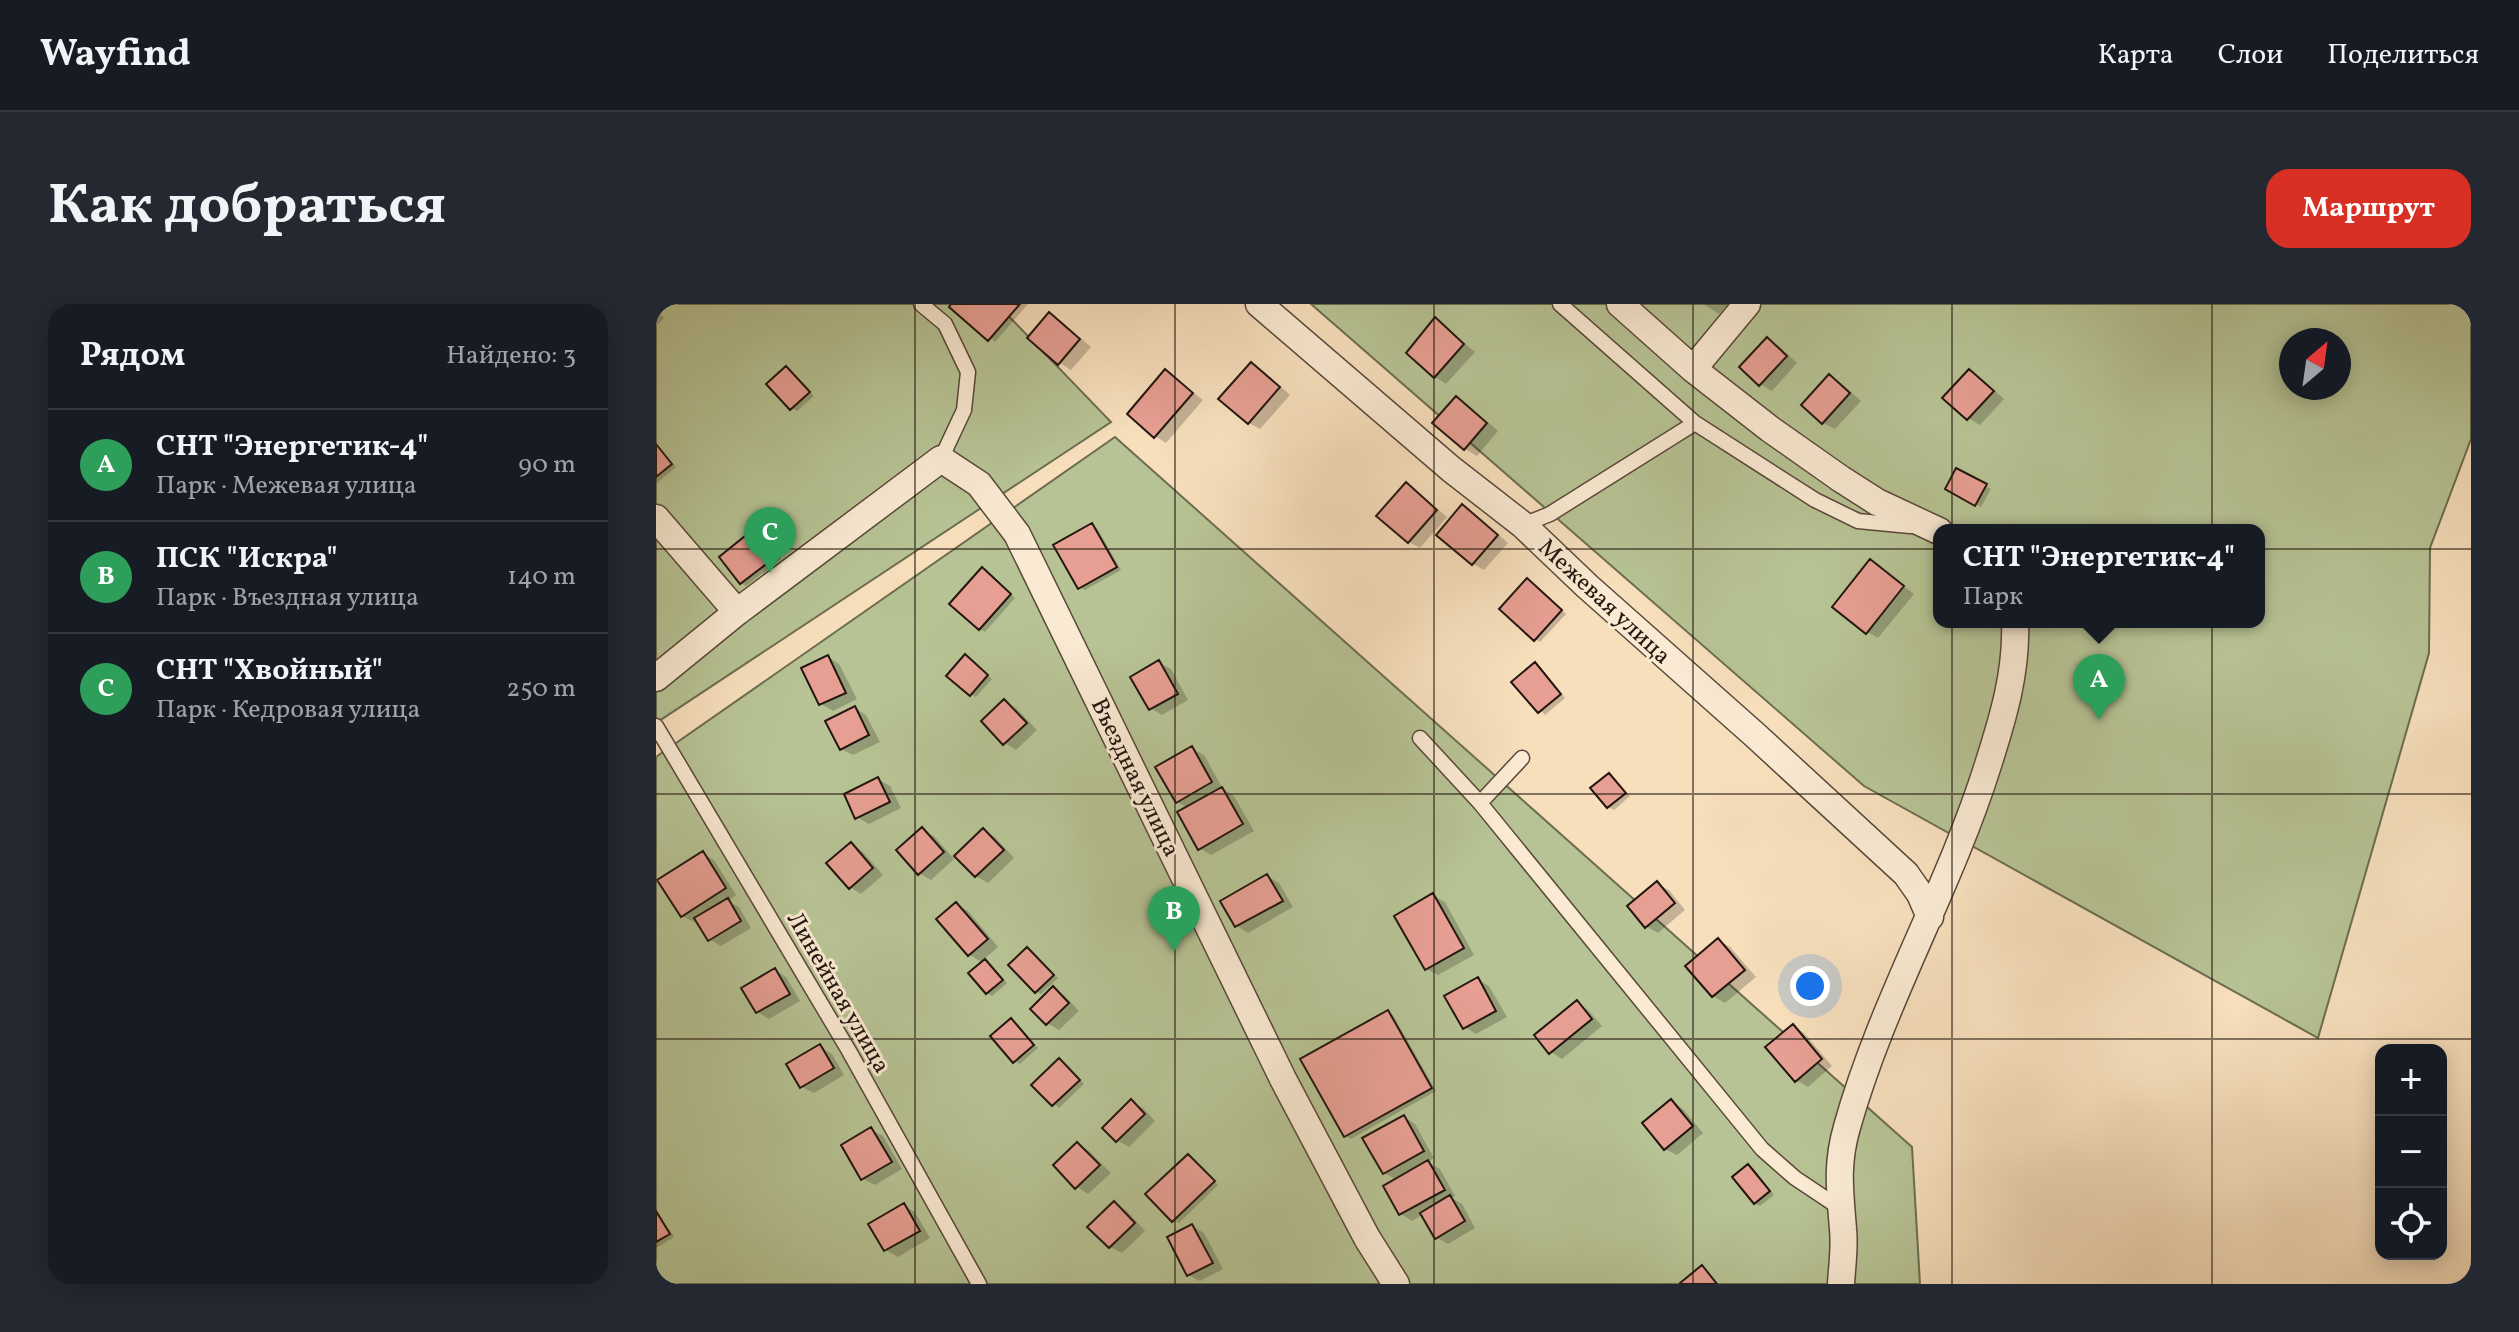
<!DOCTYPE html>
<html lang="ru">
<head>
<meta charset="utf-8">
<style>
	body { margin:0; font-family:Vollkorn,serif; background:#242831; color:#f1f3f6 }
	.controls { position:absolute; right:24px; bottom:24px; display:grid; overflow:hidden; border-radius:16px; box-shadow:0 4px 20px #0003 }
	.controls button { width:72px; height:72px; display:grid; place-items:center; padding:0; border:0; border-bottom:2px solid #363941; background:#171b24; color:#f1f3f6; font:40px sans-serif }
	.compass { position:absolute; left:1623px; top:24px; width:72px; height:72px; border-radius:50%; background:#171b24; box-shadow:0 4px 20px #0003; rotate:29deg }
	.you { position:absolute; left:1154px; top:682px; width:28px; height:28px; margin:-20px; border:6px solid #fff; border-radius:50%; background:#1a73e8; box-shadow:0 0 0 12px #1a73e833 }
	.badge { display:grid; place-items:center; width:52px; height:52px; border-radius:50%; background:#d93025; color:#fff; font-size:26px; font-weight:700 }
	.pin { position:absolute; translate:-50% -66px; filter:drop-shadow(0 2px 4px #0008) }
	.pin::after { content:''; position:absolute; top:42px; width:28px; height:24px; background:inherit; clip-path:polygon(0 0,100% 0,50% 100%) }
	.popup { position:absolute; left:1277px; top:220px; width:332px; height:104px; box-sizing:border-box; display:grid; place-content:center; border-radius:16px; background:#171b24; filter:drop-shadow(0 2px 6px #0005); font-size:26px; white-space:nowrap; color:#9ea1a6 }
	.popup b { font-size:30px; color:#f1f3f6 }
	.popup::after { content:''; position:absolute; left:50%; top:100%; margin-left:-16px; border:16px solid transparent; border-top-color:#171b24 }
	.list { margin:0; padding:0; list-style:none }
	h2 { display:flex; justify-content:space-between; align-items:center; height:104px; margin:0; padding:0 32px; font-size:34px }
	h2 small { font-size:26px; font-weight:400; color:#9ea1a6 }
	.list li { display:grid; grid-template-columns:52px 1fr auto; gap:24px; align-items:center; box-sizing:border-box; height:112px; padding:0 32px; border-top:2px solid #363941 }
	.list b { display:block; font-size:30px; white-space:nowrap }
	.list p { margin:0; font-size:26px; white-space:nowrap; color:#9ea1a6 }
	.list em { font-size:26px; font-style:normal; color:#9ea1a6 }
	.icon { flex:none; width:44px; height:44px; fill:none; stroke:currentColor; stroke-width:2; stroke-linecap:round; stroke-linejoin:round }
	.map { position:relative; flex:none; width:1815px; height:980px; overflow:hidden; border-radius:24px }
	header { display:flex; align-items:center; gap:48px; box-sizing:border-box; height:112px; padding:0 40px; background:#171b24; border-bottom:2px solid #363941 }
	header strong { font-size:38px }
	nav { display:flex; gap:44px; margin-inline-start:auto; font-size:28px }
	.intro { display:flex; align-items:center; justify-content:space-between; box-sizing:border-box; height:192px; padding:0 48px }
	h1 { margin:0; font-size:56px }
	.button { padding:20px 36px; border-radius:24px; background:#d93025; color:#fff; font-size:28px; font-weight:700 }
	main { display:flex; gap:48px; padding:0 48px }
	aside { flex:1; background:#171b24; border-radius:24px; box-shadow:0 4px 20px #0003 }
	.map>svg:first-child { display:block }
	.green { fill:#b7c394; stroke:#6d6c52; stroke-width:2; fill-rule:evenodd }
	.shadow { fill:#0003 }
	.building { fill:#e79f93; stroke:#23160f; stroke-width:2 }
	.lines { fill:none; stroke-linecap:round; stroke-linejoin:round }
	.service-casing { stroke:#58483a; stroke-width:17 }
	.minor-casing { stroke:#58483a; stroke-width:29 }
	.service { stroke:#faead3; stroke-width:14 }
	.minor { stroke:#faead3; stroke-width:26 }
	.grid { fill:none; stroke:#23160f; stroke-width:2; stroke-opacity:0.55 }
	.labels { text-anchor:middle; stroke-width:6; stroke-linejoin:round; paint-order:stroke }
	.street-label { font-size:24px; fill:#23160f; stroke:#faead3 }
</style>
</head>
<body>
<header>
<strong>Wayfind</strong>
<nav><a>Карта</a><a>Слои</a><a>Поделиться</a></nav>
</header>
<div class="intro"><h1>Как добраться</h1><a class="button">Маршрут</a></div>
<main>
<aside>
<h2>Рядом<small>Найдено: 3</small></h2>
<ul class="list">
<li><span class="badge" style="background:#2e9e5b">A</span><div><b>СНТ &quot;Энергетик-4&quot;</b><p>Парк · Межевая улица</p></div><em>90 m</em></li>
<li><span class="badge" style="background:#2e9e5b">B</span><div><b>ПСК &quot;Искра&quot;</b><p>Парк · Въездная улица</p></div><em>140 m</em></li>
<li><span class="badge" style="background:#2e9e5b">C</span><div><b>СНТ &quot;Хвойный&quot;</b><p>Парк · Кедровая улица</p></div><em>250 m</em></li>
</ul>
</aside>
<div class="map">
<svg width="1815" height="980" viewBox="0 0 1815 980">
	<rect width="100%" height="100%" fill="#f7dfbc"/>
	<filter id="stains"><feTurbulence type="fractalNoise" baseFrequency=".0025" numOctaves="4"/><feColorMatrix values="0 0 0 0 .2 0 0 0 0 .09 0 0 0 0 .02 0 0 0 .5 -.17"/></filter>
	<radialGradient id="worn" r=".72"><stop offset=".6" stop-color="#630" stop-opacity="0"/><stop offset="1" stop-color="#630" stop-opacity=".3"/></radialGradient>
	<!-- green -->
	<path class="green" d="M0,0H341L455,118L0,419Z
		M655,0H1815V135L1774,244L1773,349L1662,734L1208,482ZM1635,36H1683V84H1635ZM1283,226H1603V318H1283Z
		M459,133L1256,843L1264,980H0V453Z"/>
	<!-- shadow -->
	<path class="shadow" d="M298,0H372L339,38Z
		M1048,0H1072L1063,10Z
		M0,6L8,14L0,22Z
		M393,10L405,17L435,43L415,66L404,59Z
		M779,16L790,23L819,48L790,80L779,73Z
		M1111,36L1123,42L1141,59L1116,87L1104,80Z
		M595,60L607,67L634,91L604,125L593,119Z
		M130,64L158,92L141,107L136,104Z
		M1313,67L1325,74L1348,95L1324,121L1312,114Z
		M510,68L547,96L510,139L499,132Z
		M1174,73L1185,79L1205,97L1179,125L1167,119L1148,101Z
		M800,94L812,101L842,127L821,152L809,145L779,119Z
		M0,142L20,163L0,180Z
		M1301,166L1335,185L1325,203L1291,184Z
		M750,181L762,188L791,213L764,244L753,238Z
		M807,203L818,209L852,239L828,266L817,260Z
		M436,221L441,224L465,266L429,286L423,283Z
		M99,227L105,230L125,255L90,282L85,279Z
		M1215,257L1258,290L1222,334L1211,328Z
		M331,269L359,294L329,328L324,325Z
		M876,279L910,310L884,338L879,335Z
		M172,353L183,360L201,395L177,407L165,400Z
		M315,356L336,375L320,393L315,390Z
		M503,359L515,365L532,396L506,411L494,404Z
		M879,360L884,363L909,394L889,411L858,378Z
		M348,398L360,404L381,426L360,446L349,439Z
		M199,404L210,411L224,438L197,451L185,445Z
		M536,445L548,451L567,485L578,492L598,527L555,551L543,544L532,504L521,498Z
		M953,471L974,492L958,506L952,503Z
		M222,475L234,482L245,504L213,520L201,513Z
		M266,526L278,532L298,555L275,576L263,569Z
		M327,527L339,533L358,554L332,579L320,572L301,552Z
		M195,541L206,547L227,571L205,590L194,583Z
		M47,550L58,556L80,591L72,597L83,603L95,624L65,642L53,635L42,616L38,618L26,612Z
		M611,572L623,579L637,603L592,629L581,622Z
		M1001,580L1013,586L1029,606L1002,629L990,622Z
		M777,592L789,598L818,651L782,671L770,665Z
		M300,600L312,607L342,643L327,656L334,660L351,679L336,692L331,689L327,659L314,651L283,616Z
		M1063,637L1074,643L1100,673L1069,699L1057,692L1032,662Z
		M371,646L402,674L385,690L380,687Z
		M119,666L130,673L144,697L113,715L101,708Z
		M822,676L833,682L851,713L820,730L809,723Z
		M398,685L409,692L423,707L403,726L391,719Z
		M921,699L932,706L946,722L906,755L895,748Z
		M732,708L737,711L780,787L695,835L690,832Z
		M355,716L382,744L364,760L359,757Z
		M1137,722L1148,729L1176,762L1152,783L1140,776Z
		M164,743L176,750L188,771L158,789L146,783Z
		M408,760L428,780L403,804L378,781Z
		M476,798L487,804L499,817L473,843L461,836Z
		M1016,798L1027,805L1047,829L1021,851L1009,845Z
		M748,813L759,820L778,854L771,858L784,865L799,892L796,894L806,900L819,924L792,940L780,933L767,910L756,917L745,910L741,876L728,869Z
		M215,826L227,832L246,865L219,881L207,875Z
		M422,840L433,847L455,869L432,890L421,883Z
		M532,852L562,881L523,919L517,916Z
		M1092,862L1098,865L1118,891L1104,902L1099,899Z
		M458,900L470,906L489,927L466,949L454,943Z
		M248,902L259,908L274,934L242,953L230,946L215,921Z
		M0,906L18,933L0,944Z
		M536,922L548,929L567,965L544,977L532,971Z"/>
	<!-- building -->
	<path class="building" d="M295,0H364L332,37L293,3Z
		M393,8L424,35L402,61L371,34Z
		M779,13L808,40L778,74L750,49Z
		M1111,33L1131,52L1103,82L1083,63Z
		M595,58L624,83L592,120L562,95Z
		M130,62L154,88L134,106L110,80Z
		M509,65L537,89L498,134L471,110Z
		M1313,65L1338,87L1311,116L1286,94Z
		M1173,70L1194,89L1166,120L1145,101Z
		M800,92L831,119L808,146L776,119Z
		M0,140L16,160L0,173Z
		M1300,164L1331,180L1319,202L1289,185Z
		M750,178L781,206L752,239L720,212Z
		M806,200L842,231L816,261L780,231Z
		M436,219L461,263L422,285L397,241Z
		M99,224L121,252L84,280L63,253Z
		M1214,255L1248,282L1210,330L1176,303Z
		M326,263L355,290L323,326L293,300Z
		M871,274L906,306L878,337L843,305Z
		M309,350L332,371L314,392L290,372Z
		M172,351L190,389L163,401L145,364Z
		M503,356L522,390L493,406L474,373Z
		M879,358L905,390L882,409L855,378Z
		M348,395L371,419L347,441L325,417Z
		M199,402L213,431L184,446L169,417Z
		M536,442L556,478L520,499L499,463Z
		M953,469L970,489L951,504L934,484Z
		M222,473L234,498L199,515L188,490Z
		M566,483L587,520L542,546L521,508Z
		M266,523L288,548L262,571L240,546Z
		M327,524L348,546L319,573L298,552Z
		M195,538L217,564L193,585L170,559Z
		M47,547L70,584L25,613L1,576Z
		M611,570L627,597L579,623L564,597Z
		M1001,577L1019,599L989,624L971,602Z
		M777,589L808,644L769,666L738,612Z
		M72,594L85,617L52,637L38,614Z
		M300,598L332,635L312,652L280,615Z
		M1062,634L1089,666L1056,693L1029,662Z
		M371,643L398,671L379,689L352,661Z
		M329,655L347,676L330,690L312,669Z
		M119,664L134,690L100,709L85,684Z
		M822,673L840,707L807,725L788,692Z
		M397,682L413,699L390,721L374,705Z
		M921,696L936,715L893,750L878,731Z
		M732,706L776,784L688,833L644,755Z
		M355,714L378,741L357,759L334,732Z
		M1137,720L1166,755L1139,778L1109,743Z
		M164,740L178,764L144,784L130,760Z
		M403,754L424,776L396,802L375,781Z
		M475,795L489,810L460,838L446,824Z
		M1015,795L1037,822L1008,846L986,819Z
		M748,811L768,847L727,870L706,834Z
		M215,823L236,858L205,876L185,841Z
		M421,838L444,861L419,885L397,861Z
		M532,850L559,877L516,918L489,890Z
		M772,856L789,886L743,911L727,882Z
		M1092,860L1114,887L1098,900L1076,873Z
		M794,891L809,917L779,935L764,909Z
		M458,897L479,919L453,944L431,923Z
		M248,899L264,927L228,947L212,920Z
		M0,907L14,930L0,938Z
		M536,920L557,959L531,972L511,933Z
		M1046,961L1061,980H1025L1024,979Z"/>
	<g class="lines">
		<defs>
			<path id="service" d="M265,0L289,20L312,68L308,106L285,155
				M904,0L1039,119
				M867,221L894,210L1039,119L1159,196L1202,217L1254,222
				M0,422L193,747L323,980
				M764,434L824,499L1106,845L1139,874L1184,904
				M824,499L866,454"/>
			<path id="minor" d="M603,0L795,165L867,221L931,282L1099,431L1250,570L1264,590L1274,613
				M964,0L1037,65L1114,125L1185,175L1221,198L1283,227
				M1037,65L1091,0
				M0,214L81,308
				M0,374L81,308L285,155L323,180L361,230L627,775L711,934L740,980
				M1185,980C1186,962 1189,943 1187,925C1184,887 1180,861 1191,823C1226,698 1293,585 1332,461C1347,414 1361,368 1359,318"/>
		</defs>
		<!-- service casing -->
		<use href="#service" class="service-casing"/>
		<!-- minor casing -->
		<use href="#minor" class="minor-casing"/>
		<!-- service -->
		<use href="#service" class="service"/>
		<!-- minor -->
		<use href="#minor" class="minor"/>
	</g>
	<!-- grid -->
	<path class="grid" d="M259,0V980M519,0V980M778,0V980M1037,0V980M1296,0V980M1556,0V980M0,245H1815M0,490H1815M0,735H1815"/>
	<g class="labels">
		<!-- street labels -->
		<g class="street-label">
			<text transform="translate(949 297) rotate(43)" y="8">Межевая улица</text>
			<text transform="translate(480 473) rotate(64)" y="8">Въездная улица</text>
			<text transform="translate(183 688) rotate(60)" y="8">Линейная улица</text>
		</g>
	</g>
	<rect width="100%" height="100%" filter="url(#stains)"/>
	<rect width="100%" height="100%" fill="url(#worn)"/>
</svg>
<div class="controls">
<button>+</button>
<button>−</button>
<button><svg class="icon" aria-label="locate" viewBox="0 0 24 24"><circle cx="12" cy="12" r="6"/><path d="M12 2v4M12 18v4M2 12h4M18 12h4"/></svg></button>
</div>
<svg class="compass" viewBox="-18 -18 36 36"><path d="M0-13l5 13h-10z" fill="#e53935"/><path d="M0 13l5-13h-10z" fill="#9ea1a6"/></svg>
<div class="you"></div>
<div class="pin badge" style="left:1443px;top:416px;background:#2e9e5b">A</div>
<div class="popup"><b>СНТ &quot;Энергетик-4&quot;</b>Парк</div>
<div class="pin badge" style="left:518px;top:648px;background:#2e9e5b">B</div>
<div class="pin badge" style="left:114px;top:269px;background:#2e9e5b">C</div>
</div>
</main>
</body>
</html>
